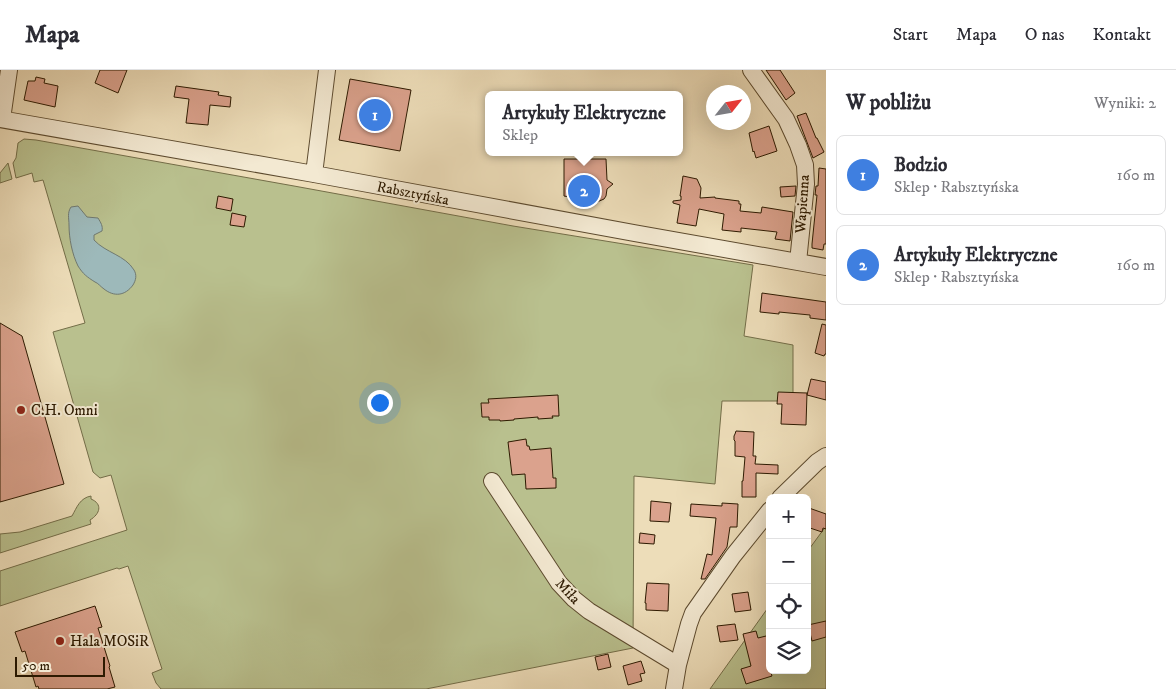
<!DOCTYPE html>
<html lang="pl">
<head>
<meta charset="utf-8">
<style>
	body { margin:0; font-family:"IM FELL DW Pica",serif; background:#f2f2f3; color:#2b2b33 }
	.controls { position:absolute; right:15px; bottom:15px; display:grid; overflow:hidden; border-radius:8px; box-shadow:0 5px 20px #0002 }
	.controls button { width:45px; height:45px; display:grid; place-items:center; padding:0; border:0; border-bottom:1px solid #e1e1e2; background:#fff; color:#2b2b33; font:25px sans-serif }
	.compass { position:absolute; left:706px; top:15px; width:45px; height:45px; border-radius:50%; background:#fff; box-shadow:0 5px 20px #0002; rotate:59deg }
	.scale { position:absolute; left:15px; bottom:12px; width:90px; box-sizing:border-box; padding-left:5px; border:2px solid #2d1a01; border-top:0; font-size:14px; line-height:18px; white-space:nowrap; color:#2d1a01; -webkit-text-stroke:4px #f3e9d2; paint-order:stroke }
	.you { position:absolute; left:379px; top:332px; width:18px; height:18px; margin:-12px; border:4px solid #fff; border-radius:50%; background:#1a73e8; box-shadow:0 0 0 8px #1a73e833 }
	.badge { display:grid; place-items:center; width:32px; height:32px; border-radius:50%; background:#1a73e8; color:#fff; font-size:16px; font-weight:700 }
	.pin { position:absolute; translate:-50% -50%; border:2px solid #fff; box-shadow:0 1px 5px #0006 }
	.popup { position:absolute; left:485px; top:21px; width:198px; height:65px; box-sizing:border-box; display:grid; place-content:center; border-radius:8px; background:#fff; filter:drop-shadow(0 1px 4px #0005); font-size:16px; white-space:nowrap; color:#7c7c81 }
	.popup b { font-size:19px; color:#2b2b33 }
	.popup::after { content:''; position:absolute; left:50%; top:100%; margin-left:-10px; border:10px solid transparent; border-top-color:#fff }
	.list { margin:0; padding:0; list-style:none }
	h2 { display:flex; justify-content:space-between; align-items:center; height:65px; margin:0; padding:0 20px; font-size:21px }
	h2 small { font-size:16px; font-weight:400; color:#7c7c81 }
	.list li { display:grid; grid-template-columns:32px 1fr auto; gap:15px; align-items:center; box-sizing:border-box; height:80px; margin:0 10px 10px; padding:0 10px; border:1px solid #e1e1e2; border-radius:8px }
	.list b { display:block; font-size:19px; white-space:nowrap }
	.list p { margin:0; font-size:16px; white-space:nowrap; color:#7c7c81 }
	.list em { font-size:16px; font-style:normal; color:#7c7c81 }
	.icon { flex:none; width:28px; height:28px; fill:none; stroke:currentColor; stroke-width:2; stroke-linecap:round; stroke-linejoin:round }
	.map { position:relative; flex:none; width:826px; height:619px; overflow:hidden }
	header { display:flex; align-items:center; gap:30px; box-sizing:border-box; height:70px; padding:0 25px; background:#fff; border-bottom:1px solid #e1e1e2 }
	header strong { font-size:24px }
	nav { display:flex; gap:28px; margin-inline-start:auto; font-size:18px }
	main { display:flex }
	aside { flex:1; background:#fff }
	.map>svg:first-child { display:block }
	.green { fill:#b9c08e; stroke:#736d48 }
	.water { fill:#9db9ba; stroke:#707970 }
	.building { fill:#dba28d; stroke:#2d1a01 }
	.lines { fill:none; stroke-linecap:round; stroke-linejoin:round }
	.minor-casing { stroke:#5d4b2f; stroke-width:18 }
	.minor { stroke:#f3e9d2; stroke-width:16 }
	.poi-dot { fill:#8f2418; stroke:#f3e9d2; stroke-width:2 }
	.labels { text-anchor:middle; stroke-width:4; stroke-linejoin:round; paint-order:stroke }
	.street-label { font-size:15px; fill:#2d1a01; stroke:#f3e9d2 }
	.poi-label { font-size:15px; fill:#2d1a01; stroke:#f3e9d2; text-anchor:start }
</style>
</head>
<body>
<header>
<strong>Mapa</strong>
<nav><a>Start</a><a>Mapa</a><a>O nas</a><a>Kontakt</a></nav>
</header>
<main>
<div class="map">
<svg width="826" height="619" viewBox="0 0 826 619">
	<rect width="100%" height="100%" fill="#edddb9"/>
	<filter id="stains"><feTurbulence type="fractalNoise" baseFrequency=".004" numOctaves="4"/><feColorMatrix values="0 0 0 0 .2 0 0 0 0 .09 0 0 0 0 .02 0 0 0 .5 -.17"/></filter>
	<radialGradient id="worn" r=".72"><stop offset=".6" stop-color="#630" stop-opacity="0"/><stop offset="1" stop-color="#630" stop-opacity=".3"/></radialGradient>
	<!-- green -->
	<path class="green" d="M24,69L36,70L294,116L513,156L753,195L744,266L793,275V331H722L715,414L634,406L633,578L426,619H161L156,613L152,603L162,599L128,496L119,499L117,498L0,536V501L127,460L111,405L100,408L93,402L53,262L85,253L43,110L34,112L32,103L16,108L13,93L16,88L18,73Z
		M8,93L12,109L0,113V103Z
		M91,426V429C103,434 100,444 90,450L91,454L0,483V464L20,462L72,446C77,437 80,428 91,426Z
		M826,456V619H710L770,535V600H807V482Z"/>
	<!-- water -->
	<path class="water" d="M78,136L87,147L98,148C101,153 103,156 102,161L94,165V170C106,183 125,185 134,200C137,205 136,210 133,215C125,226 114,227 104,219C101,217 98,213 95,212C87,207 83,204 78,196C72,184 69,168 69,155C69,148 67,143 71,137Z"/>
	<!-- building -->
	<path class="building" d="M100,0H127L118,23L95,13Z
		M766,0H780L795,23L786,30Z
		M36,7L45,9L44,13L58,16L55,37L24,30L28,11H35Z
		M350,9L411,20L400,81L339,70Z
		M176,16L219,22L218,25L231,27L230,37L210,35L208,55L186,53L189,29L174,27Z
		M806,43L816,68H817L824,82L813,88L797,46Z
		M769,56L777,81L756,88L754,81L753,82L749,63Z
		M564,89H606L607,110L613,114L607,119L606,126L604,129L597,132L564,126Z
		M819,98L826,99V174H824L823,180L812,178V174L817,125H815L816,116H818Z
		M683,106L697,109L701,118L700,128L715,127V128L739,131V134H741L740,141L761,143L762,137L793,142L790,171L775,169L777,162L741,158V162L722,160L724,144L699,139L696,156L677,153L680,135L673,133V131L681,130V126H680Z
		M796,116L795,126L781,127L780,117Z
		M218,126L233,129L231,141L216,138Z
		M232,143L246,146L244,157L230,155Z
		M762,223L826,232V250L810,248V245L779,242V244L760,242Z
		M0,253L22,266L64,414L0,432Z
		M822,254L826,255V284H825L824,286L815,283Z
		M811,309L826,312V330L807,325Z
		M778,322L807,323L806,355L781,354L782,334H777Z
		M558,325L559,346H552L553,348L538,349V347L514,349V350L500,351V350H489V347H482L481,333H489L488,329Z
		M736,361L754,362L753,386H756L755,394L778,395V404L756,403V427H742V411H743L745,387L735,386V371L734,370V366L735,364Z
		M526,369L527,376H529L530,380L551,378L553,408H556V418L526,419L525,404L512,405L508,372Z
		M651,431L671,433L669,452L650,451Z
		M722,433L738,434L737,457H730L727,477L705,509H701L707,484L712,485L716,448L690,446L691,434L722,436Z
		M809,438L826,444V459L823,458L822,462L807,457V443Z
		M640,463L655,465L654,474L639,473Z
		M647,513L669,514L668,541L646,540V533H645Z
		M748,522L751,540L735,542L732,524Z
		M95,536L102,557L98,558L110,596L109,597L115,617L107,619H39L38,616L36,617L25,581L22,582L15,562Z
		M826,551V567L812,571L808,555Z
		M735,554L738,570L720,572L717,556Z
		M756,561L758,568L770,565V600L772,606L746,614L741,599L751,596L743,564Z
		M608,584L611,597L598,600L595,587Z
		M641,591L645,603L640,604L642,611L628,615L623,596Z"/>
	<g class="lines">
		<defs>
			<path id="minor" d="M751,0L786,49L798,75L805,95L806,114L798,192
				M0,49L314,104L634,163L826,197
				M2,49L9,0
				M314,104L327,0
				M492,411L559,513L574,529L589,541L678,595
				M780,428L817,392L826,386
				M674,619L678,595L689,554L693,543L733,486L770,440"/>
		</defs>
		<!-- minor casing -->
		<use href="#minor" class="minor-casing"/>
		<!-- minor -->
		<use href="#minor" class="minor"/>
	</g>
	<!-- markers -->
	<g class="poi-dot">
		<circle cx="21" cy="340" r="5"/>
		<circle cx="60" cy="571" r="5"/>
	</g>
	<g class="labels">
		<!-- street labels -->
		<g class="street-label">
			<text transform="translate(413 123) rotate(11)" y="5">Rabsztyńska</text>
			<text transform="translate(802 134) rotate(-86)" y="5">Wapienna</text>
			<text transform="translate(568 521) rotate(47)" y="5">Miła</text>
		</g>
		<!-- poi labels -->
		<g class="poi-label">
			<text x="31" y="345">C.H. Omni</text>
			<text x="70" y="576">Hala MOSiR</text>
		</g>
	</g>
	<rect width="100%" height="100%" filter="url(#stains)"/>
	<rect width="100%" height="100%" fill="url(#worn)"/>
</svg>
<div class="controls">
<button>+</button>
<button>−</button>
<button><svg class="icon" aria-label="locate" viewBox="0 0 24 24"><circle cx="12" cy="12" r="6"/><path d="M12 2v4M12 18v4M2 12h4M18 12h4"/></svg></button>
<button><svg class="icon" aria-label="layers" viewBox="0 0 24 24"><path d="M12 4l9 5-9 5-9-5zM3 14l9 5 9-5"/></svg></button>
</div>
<svg class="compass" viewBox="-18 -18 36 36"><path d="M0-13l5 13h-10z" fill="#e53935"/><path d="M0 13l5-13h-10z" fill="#7c7c81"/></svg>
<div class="scale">50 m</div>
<div class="you"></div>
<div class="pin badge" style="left:375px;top:45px;background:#3f7fe0">1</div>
<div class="pin badge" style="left:584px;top:121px;background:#3f7fe0">2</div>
<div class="popup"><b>Artykuły Elektryczne</b>Sklep</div>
</div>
<aside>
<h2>W pobliżu<small>Wyniki: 2</small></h2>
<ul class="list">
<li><span class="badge" style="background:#3f7fe0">1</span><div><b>Bodzio</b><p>Sklep · Rabsztyńska</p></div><em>160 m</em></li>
<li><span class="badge" style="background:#3f7fe0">2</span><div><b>Artykuły Elektryczne</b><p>Sklep · Rabsztyńska</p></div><em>160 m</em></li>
</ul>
</aside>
</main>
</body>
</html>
